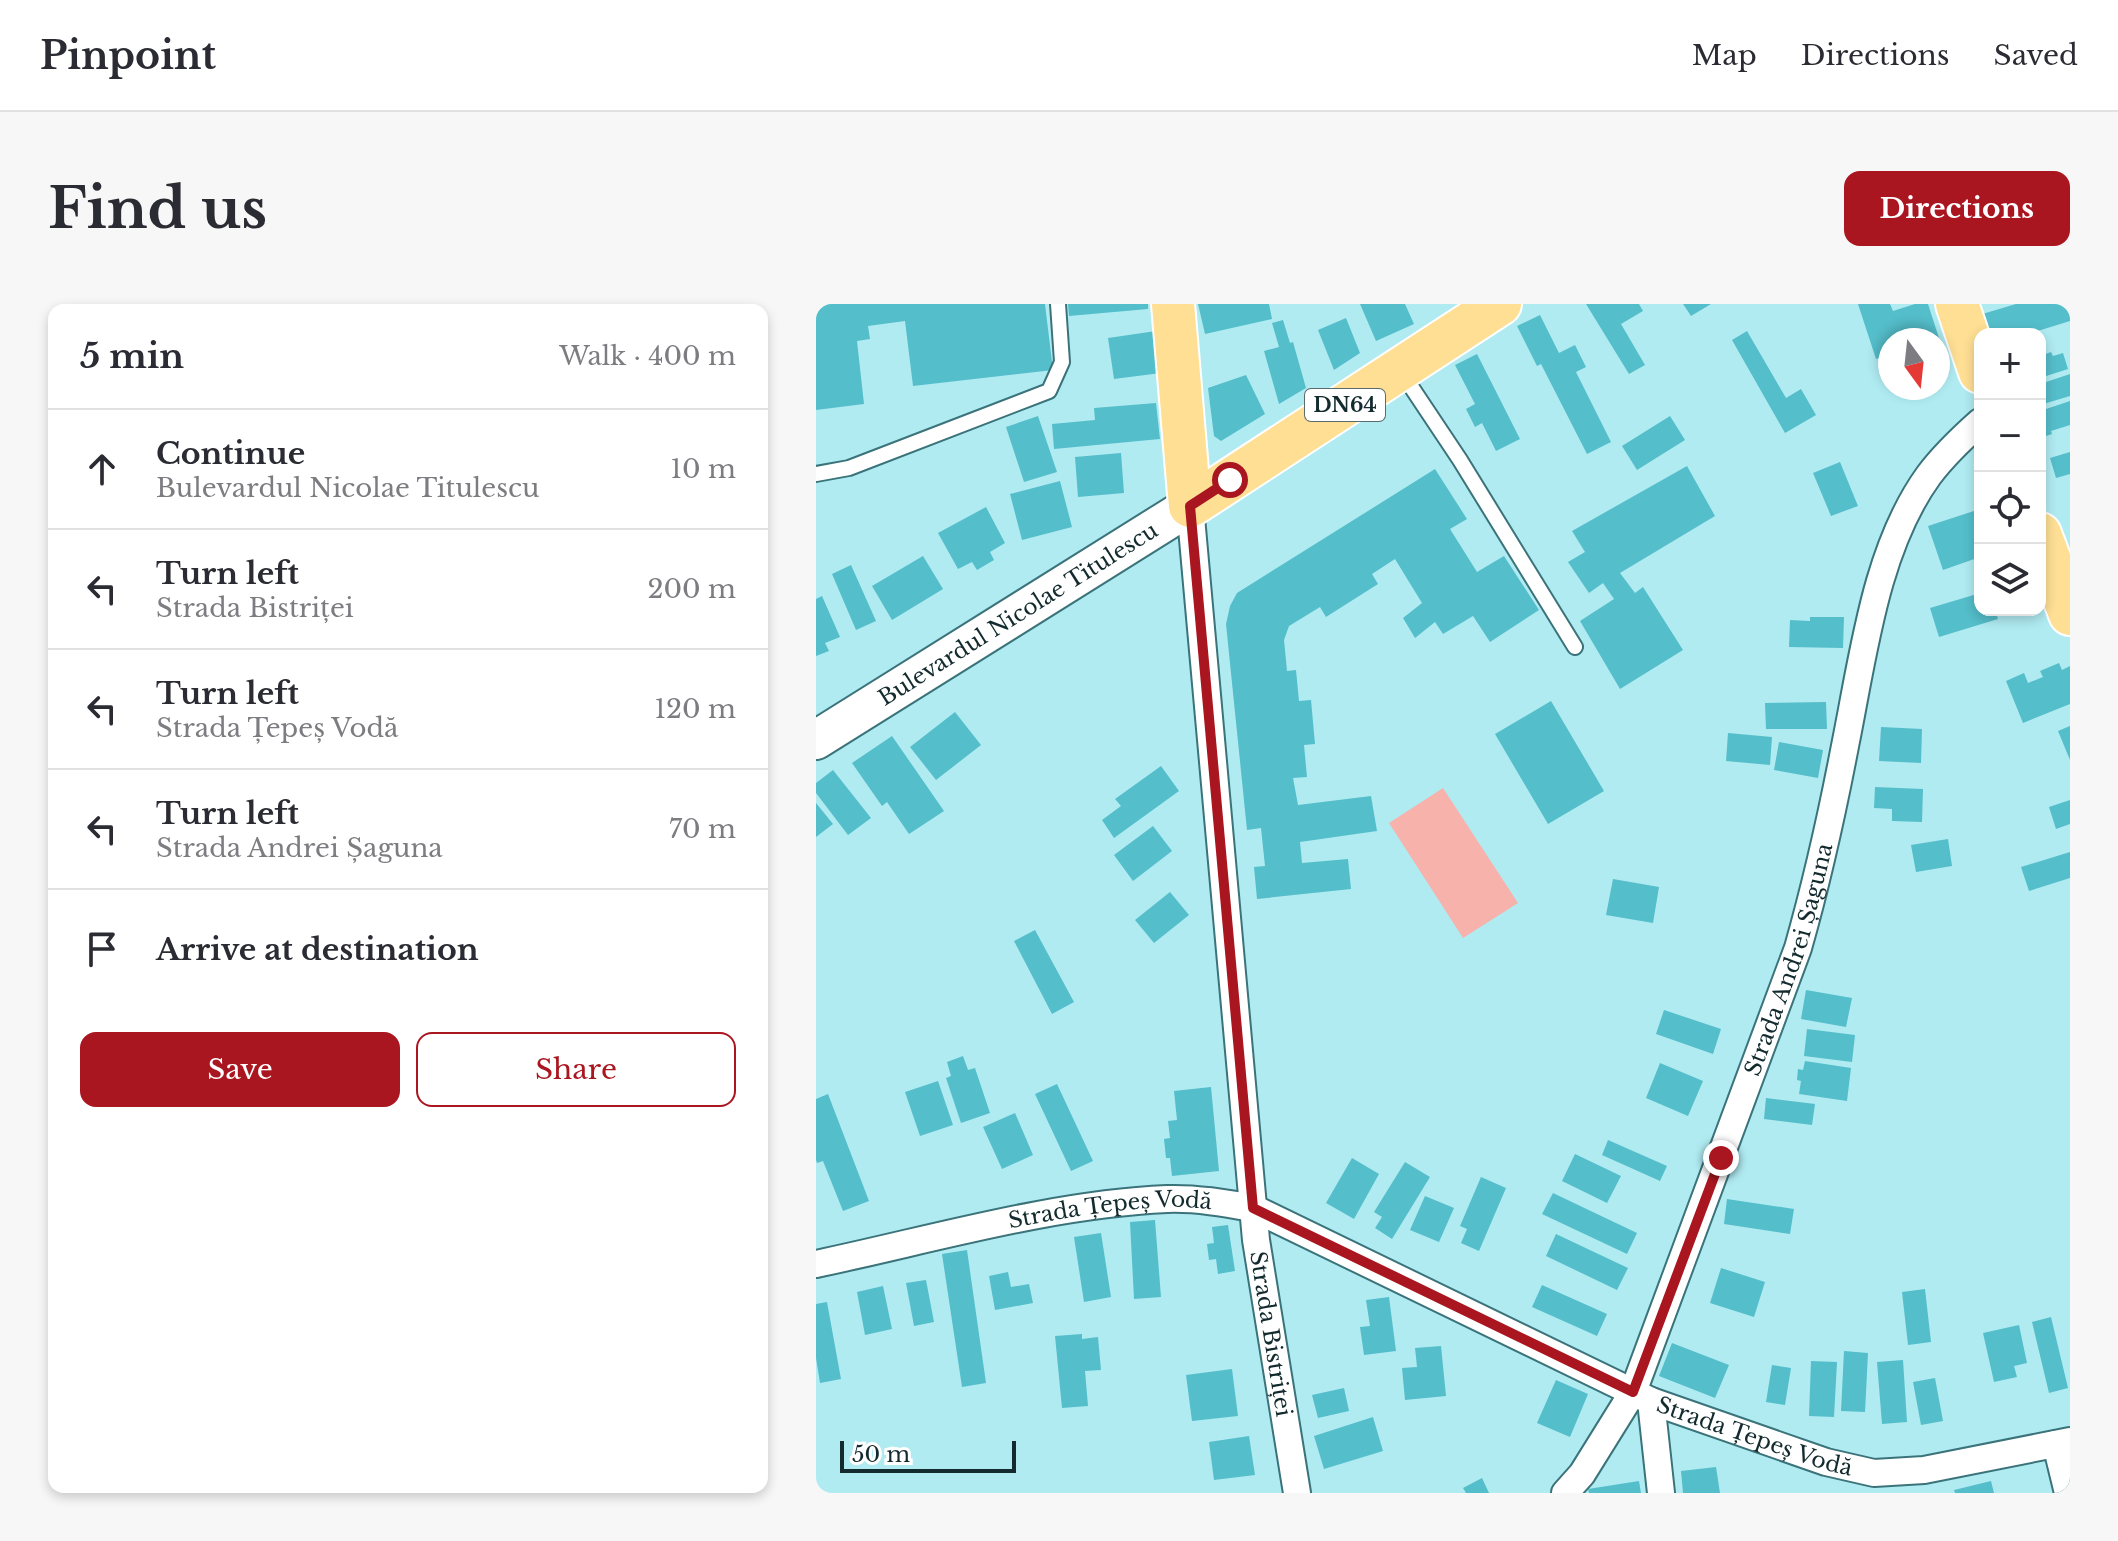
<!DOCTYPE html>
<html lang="en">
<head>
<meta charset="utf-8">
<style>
	body { margin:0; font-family:"Libre Baskerville",serif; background:#f7f7f7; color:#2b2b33 }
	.controls { position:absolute; right:24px; top:24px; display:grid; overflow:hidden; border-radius:16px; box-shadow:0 4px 12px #0003 }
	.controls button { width:72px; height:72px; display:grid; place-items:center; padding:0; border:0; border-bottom:2px solid #e1e1e2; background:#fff; color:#2b2b33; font:40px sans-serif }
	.compass { position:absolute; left:1062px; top:24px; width:72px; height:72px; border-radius:50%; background:#fff; box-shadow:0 4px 12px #0003; rotate:165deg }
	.scale { position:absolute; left:24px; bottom:20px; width:176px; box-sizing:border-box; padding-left:8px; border:4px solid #132b2e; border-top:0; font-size:22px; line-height:28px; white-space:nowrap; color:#132b2e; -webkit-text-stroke:6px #fff; paint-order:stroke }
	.stop { position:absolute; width:24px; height:24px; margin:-18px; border:6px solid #aa1620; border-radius:50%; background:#fff }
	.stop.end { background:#aa1620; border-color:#fff; box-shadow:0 2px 8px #0008 }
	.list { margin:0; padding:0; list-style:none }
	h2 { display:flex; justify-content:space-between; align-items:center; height:104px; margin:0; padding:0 32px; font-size:34px }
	h2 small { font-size:26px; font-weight:400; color:#7c7c81 }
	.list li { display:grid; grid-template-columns:52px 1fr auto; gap:24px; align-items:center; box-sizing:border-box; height:120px; padding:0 32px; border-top:2px solid #e1e1e2 }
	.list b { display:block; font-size:30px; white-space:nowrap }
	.list p { margin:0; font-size:26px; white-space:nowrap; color:#7c7c81 }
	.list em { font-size:26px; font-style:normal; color:#7c7c81 }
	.actions { display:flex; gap:16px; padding:24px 32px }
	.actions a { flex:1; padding:18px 0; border:2px solid #aa1620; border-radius:16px; text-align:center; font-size:28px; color:#aa1620 }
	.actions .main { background:#aa1620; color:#fff }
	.icon { flex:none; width:44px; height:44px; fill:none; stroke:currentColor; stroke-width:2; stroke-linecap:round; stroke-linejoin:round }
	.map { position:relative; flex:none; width:1254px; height:1189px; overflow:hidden; border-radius:16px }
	header { display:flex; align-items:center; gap:48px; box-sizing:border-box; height:112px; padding:0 40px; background:#fff; border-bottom:2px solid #e1e1e2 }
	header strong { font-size:38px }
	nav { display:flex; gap:44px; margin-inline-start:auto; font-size:28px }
	.intro { display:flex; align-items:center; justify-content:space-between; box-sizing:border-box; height:192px; padding:0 48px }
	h1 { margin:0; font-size:56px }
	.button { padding:20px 36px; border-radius:16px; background:#aa1620; color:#fff; font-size:28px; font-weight:700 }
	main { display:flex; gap:48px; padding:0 48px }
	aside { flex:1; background:#fff; border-radius:16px; box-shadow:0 4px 12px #0003 }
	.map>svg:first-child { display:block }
	.green { fill:#f6b2ab }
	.building { fill:#54beca }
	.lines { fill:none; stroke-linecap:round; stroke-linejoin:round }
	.lane-casing { stroke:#3b737a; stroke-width:18 }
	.street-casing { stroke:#3b737a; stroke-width:30 }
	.secondary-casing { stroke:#3b737a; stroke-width:42 }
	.primary-casing { stroke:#fff; stroke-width:46 }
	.lane { stroke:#fff; stroke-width:14 }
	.street { stroke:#fff; stroke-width:26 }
	.secondary { stroke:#fff; stroke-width:38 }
	.primary { stroke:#fedf94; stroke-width:42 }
	.route { stroke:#aa1620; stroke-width:10 }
	.labels { text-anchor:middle; stroke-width:6; stroke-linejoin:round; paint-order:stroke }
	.shield { fill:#fff; stroke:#5a6b6d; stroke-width:2 }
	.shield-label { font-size:20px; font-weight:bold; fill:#132b2e }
	.street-label { font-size:22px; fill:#132b2e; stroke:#fff }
</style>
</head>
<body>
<header>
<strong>Pinpoint</strong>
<nav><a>Map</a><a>Directions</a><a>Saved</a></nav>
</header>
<div class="intro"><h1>Find us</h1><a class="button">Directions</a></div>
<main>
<aside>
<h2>5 min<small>Walk · 400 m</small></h2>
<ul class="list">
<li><svg class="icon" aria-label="ahead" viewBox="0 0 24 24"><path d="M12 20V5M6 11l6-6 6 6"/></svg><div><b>Continue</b><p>Bulevardul Nicolae Titulescu</p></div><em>10 m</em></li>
<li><svg class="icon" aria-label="left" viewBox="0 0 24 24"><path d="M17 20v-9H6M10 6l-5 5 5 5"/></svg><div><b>Turn left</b><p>Strada Bistriței</p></div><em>200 m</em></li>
<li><svg class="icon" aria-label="left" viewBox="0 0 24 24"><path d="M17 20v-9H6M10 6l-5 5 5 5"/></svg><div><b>Turn left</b><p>Strada Țepeș Vodă</p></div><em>120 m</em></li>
<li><svg class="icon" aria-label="left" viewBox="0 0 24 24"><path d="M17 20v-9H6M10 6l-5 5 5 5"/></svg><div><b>Turn left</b><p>Strada Andrei Șaguna</p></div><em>70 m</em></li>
<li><svg class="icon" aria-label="arrive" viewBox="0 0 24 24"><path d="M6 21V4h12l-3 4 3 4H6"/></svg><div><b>Arrive at destination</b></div></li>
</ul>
<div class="actions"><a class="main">Save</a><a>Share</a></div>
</aside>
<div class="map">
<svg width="1254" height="1189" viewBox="0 0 1254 1189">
	<rect width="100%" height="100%" fill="#b0ebf2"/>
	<!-- green -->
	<path class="green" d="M627,484L702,599L647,634L573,519Z"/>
	<!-- building -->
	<path class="building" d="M0,0H229L237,66L97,82L89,17L52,22L54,35L41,37L48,100L0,106Z
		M252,0H332V5L253,12Z
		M382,0H453L456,15L389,30Z
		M544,0H589L598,20L560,37Z
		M770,0H823L827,7L805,20L829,61L813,70Z
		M867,0H895L875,12Z
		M1042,0H1074L1077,7L1099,0H1112L1123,34L1074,36V51L1060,55Z
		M1200,0H1254V17L1212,30H1169L1163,11Z
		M724,11L743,49L759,41L770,63L760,68L795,138L771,150L725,60L721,62L701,22Z
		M530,14L544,49L518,66L502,26Z
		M467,16L474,39L477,38L490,84L463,100L448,47L463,43L456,19Z
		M340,27L345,69L298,75L292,34Z
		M931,27L970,94L985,85L1000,111L969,129L916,36Z
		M1235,48L1237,52L1247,49L1252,65L1224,74V52Z
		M661,50L704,135L680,147L666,119L659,123L650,105L659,100L639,61Z
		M1254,70V92L1224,101V80Z
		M430,71L449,110L405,137L398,132L392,84Z
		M1088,84H1115V85L1090,93Z
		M1254,97V121L1235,127L1236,130L1224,134V107Z
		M340,99L344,135L238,145L236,120L279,116L278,104Z
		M222,112L241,168L208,178L190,123Z
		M854,112L869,136L821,166L806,142Z
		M1254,148V170L1240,174L1234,154Z
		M305,149L308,189L262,193L259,153Z
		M1024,158L1042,202L1015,212L997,169Z
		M871,162L899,212L804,269L819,289L827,283L867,346L804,385L764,317L798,295L787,279L773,289L752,258L769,248L756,227Z
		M619,165L651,215L634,225L661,268L688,252L723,306L674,338L657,312L627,330L619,318L599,334L587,314L606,299L579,255L556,270L562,280L510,313L504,303L473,322L468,336L471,367L480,366L483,397L495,396L499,440L488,441L491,473L477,474L482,501L555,492L561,527L484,538L486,559L532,555L535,585L441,595L438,563L449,562L445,524L431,526L410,320L414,302L421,289Z
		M244,177L256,223L206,236L194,190Z
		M170,203L189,239L174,248L178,256L161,266L156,258L142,265L122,229Z
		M1164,205V253L1127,266L1112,222Z
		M107,252L127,285L76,316L56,282Z
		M35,261L60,317L40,326L16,270Z
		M1161,290L1164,306H1179L1182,315L1123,333L1114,304Z
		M6,292L24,333L9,339L13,347L0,352V295Z
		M994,313H1028L1027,344L973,343L974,316L994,317Z
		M1243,359L1246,366L1254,362V400L1207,419L1190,377L1208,369L1212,379L1227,373L1224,367Z
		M735,397L788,487L732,520L679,430Z
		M1010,398L1011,425H950L949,399Z
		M139,408L165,441L120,476L94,443Z
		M1254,422V456L1242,427Z
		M1065,423L1106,425L1105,459L1063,457Z
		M912,429L956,433L954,461L910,457Z
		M76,432L128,507L93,530L71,498L66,502L36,459Z
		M963,438L1007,446L1002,474L958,466Z
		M345,462L363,487L298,534L286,516L305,502L299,495Z
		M17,466L55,514L32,531L0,489V479Z
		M1059,483L1107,485L1106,518L1076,517V505L1058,504Z
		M1254,496V520L1240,525L1233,503Z
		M0,499L17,520L0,533Z
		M337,522L356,547L317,577L298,551Z
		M1132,535L1136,562L1100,568L1095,541Z
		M1254,548V574L1213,587L1205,563Z
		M797,575L843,583L837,619L790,611Z
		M354,588L373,611L338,639L319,616Z
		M219,626L258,698L236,710L198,637Z
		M990,686L1036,694L1030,723L985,715Z
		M848,706L905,725L897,750L840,730Z
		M991,725L1039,731L1036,758L988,752Z
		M147,752L152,766L159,764L174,809L145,819L130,774L135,772L131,758Z
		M989,757L1035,764L1031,797L983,790L985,777L981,776L982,765L987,766Z
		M844,759L887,777L872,812L830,794Z
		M122,777L137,821L104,832L89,788Z
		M241,780L277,857L255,867L219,790Z
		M395,783L403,867L356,872L354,854H350L348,835L354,834L352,817L361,816L358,787Z
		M12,790L53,897L27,907L7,857L1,859L0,856V795Z
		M950,794L999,800L996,821L948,815Z
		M199,809L217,851L186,865L167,823Z
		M792,836L851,862L844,877L786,851Z
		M759,850L805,872L791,899L746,877Z
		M536,854L563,870L538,915L510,899Z
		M589,858L614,873L576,935L559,924L566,913L558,908Z
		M665,873L690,884L663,947L645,939L651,925L644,922Z
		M737,889L821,929L811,950L726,910Z
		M609,892L638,904L623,938L594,926Z
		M911,895L978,905L974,930L908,920Z
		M339,916L345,993L318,995L314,918Z
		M412,921L419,967L402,970L400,955L393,956L391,940L398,939L396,923Z
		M285,929L295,993L268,998L258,933Z
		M740,930L812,964L801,986L730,952Z
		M151,946L170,1079L146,1083L126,950Z
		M905,964L949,978L938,1013L894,999Z
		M192,968L195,983L213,980L217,999L179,1006L173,972Z
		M110,976L118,1018L98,1022L90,979Z
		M726,981L791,1010L781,1032L716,1003Z
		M67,982L76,1025L49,1031L41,988Z
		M1109,985L1115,1038L1092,1041L1086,988Z
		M573,993L580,1047L548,1051L544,1023L554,1022L550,996Z
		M11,998L25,1075L4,1079L0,1054V1000Z
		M1235,1013L1252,1084L1233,1089L1216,1018Z
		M1203,1021L1211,1059L1198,1062L1201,1073L1178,1078L1167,1029Z
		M266,1030V1035L282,1033L285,1066L269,1067L272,1102L246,1104L239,1032Z
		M856,1039L913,1061L899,1094L843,1072Z
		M625,1042L630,1092L589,1096L586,1064L601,1063L599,1044Z
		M1028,1047L1052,1049L1049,1108L1025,1107Z
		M1087,1056L1091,1118L1066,1120L1061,1058Z
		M995,1057L1021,1058L1018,1113L993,1112Z
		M956,1061L975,1064L969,1101L950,1098Z
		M416,1065L422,1112L376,1117L370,1071Z
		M1119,1074L1127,1117L1105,1121L1097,1078Z
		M740,1076L772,1090L754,1133L721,1119Z
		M528,1084L533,1107L502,1114L496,1091Z
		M557,1113L567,1147L508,1165L498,1132Z
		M433,1132L439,1171L398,1176L393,1138Z
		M900,1163L904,1189H867L865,1167Z
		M666,1174L673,1189H650L647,1184Z
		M823,1177L825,1189H773L772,1185Z
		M1175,1177L1178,1189H1139L1138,1186Z"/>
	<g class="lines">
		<defs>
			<path id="lane" d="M586,69L644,156L759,343
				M0,170L33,164L233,87L246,58L242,0"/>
			<g id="street">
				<path id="s1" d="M374,202L440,936L481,1189"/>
				<path id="s2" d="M0,960C114,936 235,900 351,895C380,894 409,899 437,904L835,1097L1010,1158L1058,1169L1108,1166L1254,1137"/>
				<path d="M835,1097L845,1189"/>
				<path d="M1240,1140L1252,1189"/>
				<path id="s3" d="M749,1189L766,1170L817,1088L982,644C1001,577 1016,510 1029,442C1047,354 1059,245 1113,171C1128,151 1146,134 1164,118"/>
			</g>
			<g id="secondary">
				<path id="s4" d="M0,436L374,202"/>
			</g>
			<path id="primary" d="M357,0L374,202L684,0
				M1141,0L1164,68
				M1224,230L1254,310"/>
		</defs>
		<!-- lane casing -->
		<use href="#lane" class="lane-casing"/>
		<!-- street casing -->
		<use href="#street" class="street-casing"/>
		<!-- secondary casing -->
		<use href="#secondary" class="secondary-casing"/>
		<!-- primary casing -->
		<use href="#primary" class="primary-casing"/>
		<!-- lane -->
		<use href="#lane" class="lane"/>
		<!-- street -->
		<use href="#street" class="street"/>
		<!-- secondary -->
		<use href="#secondary" class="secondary"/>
		<!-- primary -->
		<use href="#primary" class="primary"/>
	</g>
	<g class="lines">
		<!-- route -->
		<path class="route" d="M414,176L374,202L437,904L817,1088L905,854"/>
	</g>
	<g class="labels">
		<!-- shield labels -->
		<rect class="shield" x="489" y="85" width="80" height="32" rx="6"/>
		<g class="shield-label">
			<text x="529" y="108">DN64</text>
		</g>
		<!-- street labels -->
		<g class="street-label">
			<text dy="8" stroke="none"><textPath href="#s4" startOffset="238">Bulevardul Nicolae Titulescu</textPath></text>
			<text dy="8" stroke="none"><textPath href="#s3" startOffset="582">Strada Andrei Șaguna</textPath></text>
			<text dy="8" stroke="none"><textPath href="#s2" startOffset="300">Strada Țepeș Vodă</textPath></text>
			<text dy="8" stroke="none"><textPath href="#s1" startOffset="832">Strada Bistriței</textPath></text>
			<text dy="8" stroke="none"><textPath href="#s2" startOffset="996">Strada Țepeș Vodă</textPath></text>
		</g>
	</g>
</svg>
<div class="controls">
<button>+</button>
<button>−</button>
<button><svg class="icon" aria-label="locate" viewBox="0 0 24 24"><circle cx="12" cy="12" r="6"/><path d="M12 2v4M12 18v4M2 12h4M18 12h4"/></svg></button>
<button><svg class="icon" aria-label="layers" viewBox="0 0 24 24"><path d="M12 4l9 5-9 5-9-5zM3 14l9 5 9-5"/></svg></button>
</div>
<svg class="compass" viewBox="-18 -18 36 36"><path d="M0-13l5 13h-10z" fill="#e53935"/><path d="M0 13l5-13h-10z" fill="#7c7c81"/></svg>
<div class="scale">50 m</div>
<div class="stop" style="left:414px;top:176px"></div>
<div class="stop end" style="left:905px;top:854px"></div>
</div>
</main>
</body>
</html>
